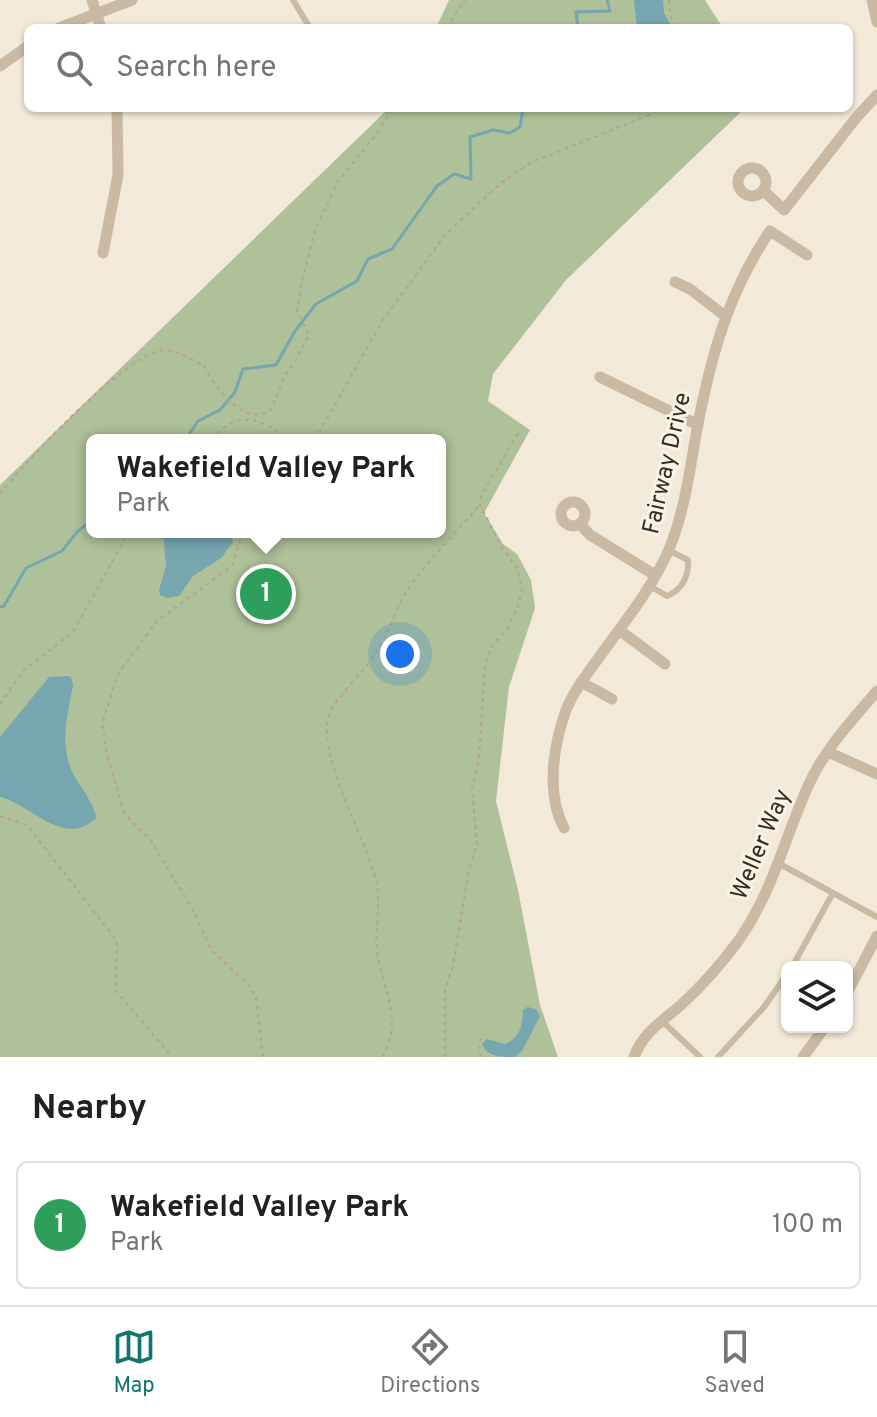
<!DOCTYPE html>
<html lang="en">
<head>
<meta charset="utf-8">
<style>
	body { margin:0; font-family:Overpass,sans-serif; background:#f2f2f2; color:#202124 }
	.controls { position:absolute; right:24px; bottom:24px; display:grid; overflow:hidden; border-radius:12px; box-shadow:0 2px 6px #0004 }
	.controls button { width:72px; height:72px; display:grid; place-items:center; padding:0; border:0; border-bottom:2px solid #e0e0e0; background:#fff; color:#202124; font:40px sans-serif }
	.you { position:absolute; left:400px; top:654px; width:28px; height:28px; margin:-20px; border:6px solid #fff; border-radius:50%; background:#1a73e8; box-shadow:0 0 0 12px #1a73e833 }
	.badge { display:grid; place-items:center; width:52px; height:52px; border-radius:50%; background:#0f766e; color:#fff; font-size:26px; font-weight:700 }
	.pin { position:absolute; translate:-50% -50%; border:4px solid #fff; box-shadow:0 2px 8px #0006 }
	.popup { position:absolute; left:86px; top:434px; width:360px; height:104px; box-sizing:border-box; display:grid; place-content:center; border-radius:12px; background:#fff; filter:drop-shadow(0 2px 6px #0005); font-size:26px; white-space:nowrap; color:#757577 }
	.popup b { font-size:30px; color:#202124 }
	.popup::after { content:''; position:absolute; left:50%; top:100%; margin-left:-16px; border:16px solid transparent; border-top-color:#fff }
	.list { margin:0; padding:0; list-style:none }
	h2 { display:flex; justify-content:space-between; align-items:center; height:104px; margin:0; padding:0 32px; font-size:34px }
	h2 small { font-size:26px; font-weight:400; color:#757577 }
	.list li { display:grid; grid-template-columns:52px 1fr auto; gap:24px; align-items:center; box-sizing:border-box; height:128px; margin:0 16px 16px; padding:0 16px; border:2px solid #e0e0e0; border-radius:12px }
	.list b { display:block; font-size:30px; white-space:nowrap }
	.list p { margin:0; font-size:26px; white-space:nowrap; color:#757577 }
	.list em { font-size:26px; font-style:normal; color:#757577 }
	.icon { flex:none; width:44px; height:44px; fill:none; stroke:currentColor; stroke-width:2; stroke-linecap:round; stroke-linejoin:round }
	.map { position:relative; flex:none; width:877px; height:1057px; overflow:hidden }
	.search { position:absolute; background:#fff; box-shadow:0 2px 6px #0004; left:24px; right:24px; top:24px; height:88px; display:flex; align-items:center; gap:20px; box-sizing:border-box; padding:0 28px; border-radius:12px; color:#757577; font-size:30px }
	.sheet { height:248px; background:#fff }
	nav { display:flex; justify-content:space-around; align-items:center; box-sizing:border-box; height:112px; border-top:2px solid #e0e0e0; background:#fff; font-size:22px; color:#757577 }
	nav a { display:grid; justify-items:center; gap:4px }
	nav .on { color:#0f766e }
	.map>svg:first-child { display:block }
	.green { fill:#aec198; fill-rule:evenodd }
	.water { fill:#76a6b0 }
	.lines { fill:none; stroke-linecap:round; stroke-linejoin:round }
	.stream { stroke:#76a6b0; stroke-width:3 }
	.path { stroke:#b6a48e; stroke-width:2; stroke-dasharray:4 4; stroke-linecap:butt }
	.service { stroke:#cabaa4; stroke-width:6 }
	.minor { stroke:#cabaa4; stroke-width:11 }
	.labels { text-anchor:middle; stroke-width:6; stroke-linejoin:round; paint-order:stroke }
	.street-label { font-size:24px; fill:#352c26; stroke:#faf2e4 }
</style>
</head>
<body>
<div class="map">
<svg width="877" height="1057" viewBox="0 0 877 1057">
	<rect width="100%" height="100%" fill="#f2e9d8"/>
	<!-- green -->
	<path class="green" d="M449,0H705L723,28H436Z
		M389,108H745L566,280L493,374L488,401L530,430L484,513L503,544L517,554L531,580L535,608L509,687L496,801L518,890L540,1005L558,1057H0V485ZM92,440H440V532H92Z"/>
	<!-- water -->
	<path class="water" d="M634,0H663L664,13L673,28H637Z
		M163,532H231L233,542L221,558L193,576L179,596L167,598L160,595L159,590L166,566Z
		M68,676L71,677L73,685C67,717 58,750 76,779C82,788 96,808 96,818C64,849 31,804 0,797V737L49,677Z
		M527,1007L536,1009L540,1016L522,1051L515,1057C501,1057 487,1057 482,1044L487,1039L505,1044C521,1037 522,1026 523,1010Z"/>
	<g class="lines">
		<!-- stream -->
		<path class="stream" d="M578,28L576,12L610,11L607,0
			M185,440L198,421L220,410L235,392L243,369L276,365L295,331L316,304L357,281L368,259L392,249L437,186L454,174L471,179L470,137L493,130L510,133L520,127L523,108
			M0,607L4,606L26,568L62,551L77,532L92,520"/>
		<!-- path -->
		<path class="path" d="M669,0L671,18L677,28
			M446,28L465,0
			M212,440C240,405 262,422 294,440
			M315,440L383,320L445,235L502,182L532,162L647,116L660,108
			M0,494C28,459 119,361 159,351C174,347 192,360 204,366C216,387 242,428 271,410L285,375L296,360L309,335L297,311L301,284L315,231L338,181L375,136L393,108
			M243,532L232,566L157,621L118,674L102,724L107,754L124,813L151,841L193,910L212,951L247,983L256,997L263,1057
			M0,704L23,671L73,632L129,532
			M0,816L27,825L117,941L116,991L172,1057
			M382,1057C403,1023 385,993 378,958C373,932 382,906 376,880C366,838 314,752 330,712C335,700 366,668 375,654C389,634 395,610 408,589C429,559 455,534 479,506
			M445,1057V988L453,966L469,870L477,844L472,789L479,758L485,664L493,644L505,632L517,609L522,591L517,568L502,548L480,505L481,496L518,433
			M481,1057L479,1042L484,1034"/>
		<!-- service -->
		<path class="service" d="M293,0L310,28
			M648,585L667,596C682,590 689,576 688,560L668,550
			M780,864L877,917
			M792,967L833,893
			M661,1020L700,1057
			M718,1057L764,1007L787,974"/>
		<!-- minor -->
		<path class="minor" d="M92,0L101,28
			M872,0L877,22
			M59,28L132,0
			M0,66L28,46
			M738 182a14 14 0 1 1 28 0a14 14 0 1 1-28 0Z
			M764,191L784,210L856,118L877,95
			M103,253L118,175L117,108
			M675,282L690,289L725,316
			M600,377L698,425
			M561 514a12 12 0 1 1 24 0a12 12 0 1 1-24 0Z
			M581,525L590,535L655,575
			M619,630L665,664
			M581,682L612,699
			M828,752L877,774
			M564,828C546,794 553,746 566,710C575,688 591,669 605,649C628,618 655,583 670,547C685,509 690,469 697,429C711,356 728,293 770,231L807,255
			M847,993L877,936
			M634,1057C643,1032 663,1021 682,1004C704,984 722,963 739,940C774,889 784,839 809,784C825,749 852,720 877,691
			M803,1057L825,1027"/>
	</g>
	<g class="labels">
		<!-- street labels -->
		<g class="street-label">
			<text transform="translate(666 463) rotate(-77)" y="8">Fairway Drive</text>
			<text transform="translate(760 844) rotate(-67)" y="8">Weller Way</text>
		</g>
	</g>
</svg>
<div class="controls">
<button><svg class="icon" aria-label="layers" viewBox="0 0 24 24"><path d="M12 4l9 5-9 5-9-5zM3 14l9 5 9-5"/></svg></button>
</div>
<div class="you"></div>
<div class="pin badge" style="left:266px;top:594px;background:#2e9e5b">1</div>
<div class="popup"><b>Wakefield Valley Park</b>Park</div>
<div class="search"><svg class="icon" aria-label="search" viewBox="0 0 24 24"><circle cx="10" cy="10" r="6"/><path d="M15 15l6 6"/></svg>Search here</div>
</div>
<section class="sheet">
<h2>Nearby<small></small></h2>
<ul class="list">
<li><span class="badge" style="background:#2e9e5b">1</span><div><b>Wakefield Valley Park</b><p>Park</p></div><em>100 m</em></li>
</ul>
</section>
<nav>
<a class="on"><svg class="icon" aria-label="map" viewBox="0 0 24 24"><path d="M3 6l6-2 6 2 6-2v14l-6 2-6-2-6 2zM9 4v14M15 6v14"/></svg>Map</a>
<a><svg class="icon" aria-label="directions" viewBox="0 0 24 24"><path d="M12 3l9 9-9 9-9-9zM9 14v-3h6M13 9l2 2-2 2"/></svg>Directions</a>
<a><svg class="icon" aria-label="saved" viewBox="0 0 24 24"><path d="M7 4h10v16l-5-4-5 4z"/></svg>Saved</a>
</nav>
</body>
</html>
